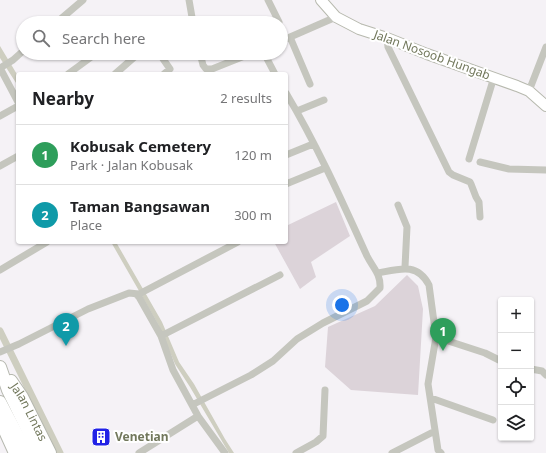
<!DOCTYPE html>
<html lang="en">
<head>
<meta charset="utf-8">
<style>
	body { margin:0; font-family:"Noto Sans",sans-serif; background:#f6f6f6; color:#202124 }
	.controls { position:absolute; right:12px; bottom:12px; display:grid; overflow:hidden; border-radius:4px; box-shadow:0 1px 3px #0004 }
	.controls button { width:36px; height:36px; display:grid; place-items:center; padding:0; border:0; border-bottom:1px solid #e0e0e0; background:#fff; color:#202124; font:20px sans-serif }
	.you { position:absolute; left:342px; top:305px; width:14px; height:14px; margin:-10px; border:3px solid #fff; border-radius:50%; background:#1a73e8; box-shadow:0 0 0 6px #1a73e833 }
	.badge { display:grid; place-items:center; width:26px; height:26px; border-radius:50%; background:#0f766e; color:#fff; font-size:13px; font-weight:700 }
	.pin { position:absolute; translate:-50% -33px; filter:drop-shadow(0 1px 2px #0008) }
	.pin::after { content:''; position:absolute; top:21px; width:14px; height:12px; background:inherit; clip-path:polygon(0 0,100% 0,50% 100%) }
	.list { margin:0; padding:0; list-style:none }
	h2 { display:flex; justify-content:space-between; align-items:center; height:52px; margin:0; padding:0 16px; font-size:17px }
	h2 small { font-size:13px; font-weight:400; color:#757577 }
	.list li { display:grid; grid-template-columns:26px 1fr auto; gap:12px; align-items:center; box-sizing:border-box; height:60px; padding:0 16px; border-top:1px solid #e0e0e0 }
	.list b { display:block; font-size:15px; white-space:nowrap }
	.list p { margin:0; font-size:13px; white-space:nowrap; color:#757577 }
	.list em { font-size:13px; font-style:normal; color:#757577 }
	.icon { flex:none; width:22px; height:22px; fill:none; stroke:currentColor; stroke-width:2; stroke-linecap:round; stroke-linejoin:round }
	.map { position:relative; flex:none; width:546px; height:453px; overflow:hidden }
	.search { position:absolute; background:#fff; box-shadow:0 1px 3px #0004; left:16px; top:16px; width:272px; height:44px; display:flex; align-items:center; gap:10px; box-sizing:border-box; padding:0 14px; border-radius:22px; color:#757577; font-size:15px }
	.panel { position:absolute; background:#fff; box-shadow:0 1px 3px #0004; left:16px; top:72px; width:272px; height:172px; border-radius:4px }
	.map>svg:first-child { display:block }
	.green { fill:#dcd3d9 }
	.water { fill:#cecec0 }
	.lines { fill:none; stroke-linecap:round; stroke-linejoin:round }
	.canal { stroke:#cecec0; stroke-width:7 }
	.secondary-casing { stroke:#b7b9ae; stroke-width:12 }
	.trunk-casing { stroke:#b6b8af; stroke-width:14 }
	.minor { stroke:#c5c6be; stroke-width:7 }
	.secondary { stroke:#fff; stroke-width:10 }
	.trunk { stroke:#fff; stroke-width:12 }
	.labels { text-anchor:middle; stroke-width:4; stroke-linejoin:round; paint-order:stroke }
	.street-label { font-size:12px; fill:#72785c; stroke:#fff }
	.poi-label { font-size:12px; font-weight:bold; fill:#72785c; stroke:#fff; text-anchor:start }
</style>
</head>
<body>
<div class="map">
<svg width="546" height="453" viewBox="0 0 546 453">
	<rect width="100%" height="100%" fill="#f5f2f6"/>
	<!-- green -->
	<path class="green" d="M336,202L350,236L311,262L316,277L300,289L274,242H286V226Z
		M407,275L418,286L423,309L418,395L351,390L325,367L328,327L375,306Z"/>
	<!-- water -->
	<path class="water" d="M0,46L18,76V86L0,58Z
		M111,242H116L162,322L179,362L194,384L225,439L234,453H229L190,387L175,364L158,324Z"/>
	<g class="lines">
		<!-- canal -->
		<path class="canal" d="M0,331L60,453"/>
		<defs>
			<path id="secondary" d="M321,0L336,17L359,29L387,38L427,54L517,86L529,91L546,106"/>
			<g id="trunk">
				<path d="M0,367L8,390L39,453"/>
				<path id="s1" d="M11,381L22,397L50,453"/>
				<path d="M0,402L27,453"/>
				<path d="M0,420L15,453"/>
			</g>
		</defs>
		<!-- secondary casing -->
		<use href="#secondary" class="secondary-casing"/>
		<!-- trunk casing -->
		<use href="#trunk" class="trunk-casing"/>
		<!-- minor -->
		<path class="minor" d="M189,0L193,23
			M268,0L279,22
			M56,23L83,0
			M214,23L225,20
			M290,37L310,84
			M387,38L388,47L449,172L453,175L470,182L471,184L476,197L479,202L480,217
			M281,41L336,17
			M159,53L170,69L164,74
			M200,53L203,65L206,69H212L252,53
			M264,53L275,74
			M0,68L18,102
			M0,68L13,60L23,51
			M68,74L94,55
			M115,74L139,53
			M529,91L546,47
			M297,111L324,100
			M0,116L18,106
			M286,155L313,144
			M469,159L494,77
			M480,162L509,169L546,170
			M0,166L18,156
			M286,184L325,168
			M398,205L407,227L405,267
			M0,270L47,242
			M378,273C399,269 417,262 429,285L436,337L428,384L438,450L441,453
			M136,294L139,297L161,336L173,370L198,416L139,453
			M161,336L280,275
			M436,337L485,353L501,361
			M0,352L19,344L88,309L129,293L139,294L238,242
			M531,369L542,371L546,375
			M431,398L493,420
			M192,405L251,375L273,361L297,339L323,323L367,301L380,288C381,274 373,268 367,256C342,201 317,145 286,93
			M198,416L225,453
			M296,453L316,442L323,436L325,390
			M392,453L435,431"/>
		<!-- secondary -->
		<use href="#secondary" class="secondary"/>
		<!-- trunk -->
		<use href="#trunk" class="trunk"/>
	</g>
	<!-- icons -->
	<defs>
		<symbol id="building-square" viewBox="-11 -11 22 22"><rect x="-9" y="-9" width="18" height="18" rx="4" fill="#2222e6" stroke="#fff"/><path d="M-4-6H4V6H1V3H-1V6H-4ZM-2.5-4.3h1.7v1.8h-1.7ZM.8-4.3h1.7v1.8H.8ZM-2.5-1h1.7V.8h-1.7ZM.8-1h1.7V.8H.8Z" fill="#fff"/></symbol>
	</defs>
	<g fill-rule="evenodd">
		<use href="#building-square" x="90" y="426" width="22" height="22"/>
	</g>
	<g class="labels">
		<!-- street labels -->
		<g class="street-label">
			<text transform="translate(432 55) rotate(20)" y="4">Jalan Nosoob Hungab</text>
			<text dy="4" stroke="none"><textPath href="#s1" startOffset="36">Jalan Lintas</textPath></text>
		</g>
		<!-- poi labels -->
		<g class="poi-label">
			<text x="115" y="441">Venetian</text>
		</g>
	</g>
</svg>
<div class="controls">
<button>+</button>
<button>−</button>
<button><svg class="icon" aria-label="locate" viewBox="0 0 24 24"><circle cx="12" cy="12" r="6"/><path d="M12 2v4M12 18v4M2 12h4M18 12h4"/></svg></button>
<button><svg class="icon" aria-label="layers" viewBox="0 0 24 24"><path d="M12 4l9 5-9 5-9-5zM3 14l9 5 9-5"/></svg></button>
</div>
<div class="you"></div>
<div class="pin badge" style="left:443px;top:351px;background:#2e9e5b">1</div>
<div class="pin badge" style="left:66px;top:346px;background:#0f9aa8">2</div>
<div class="search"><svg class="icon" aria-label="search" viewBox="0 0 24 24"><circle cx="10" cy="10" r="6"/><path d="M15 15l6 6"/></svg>Search here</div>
<section class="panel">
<h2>Nearby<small>2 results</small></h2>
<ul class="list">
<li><span class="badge" style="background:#2e9e5b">1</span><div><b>Kobusak Cemetery</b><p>Park · Jalan Kobusak</p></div><em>120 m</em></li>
<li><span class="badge" style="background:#0f9aa8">2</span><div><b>Taman Bangsawan</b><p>Place</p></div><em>300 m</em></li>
</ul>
</section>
</div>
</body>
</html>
